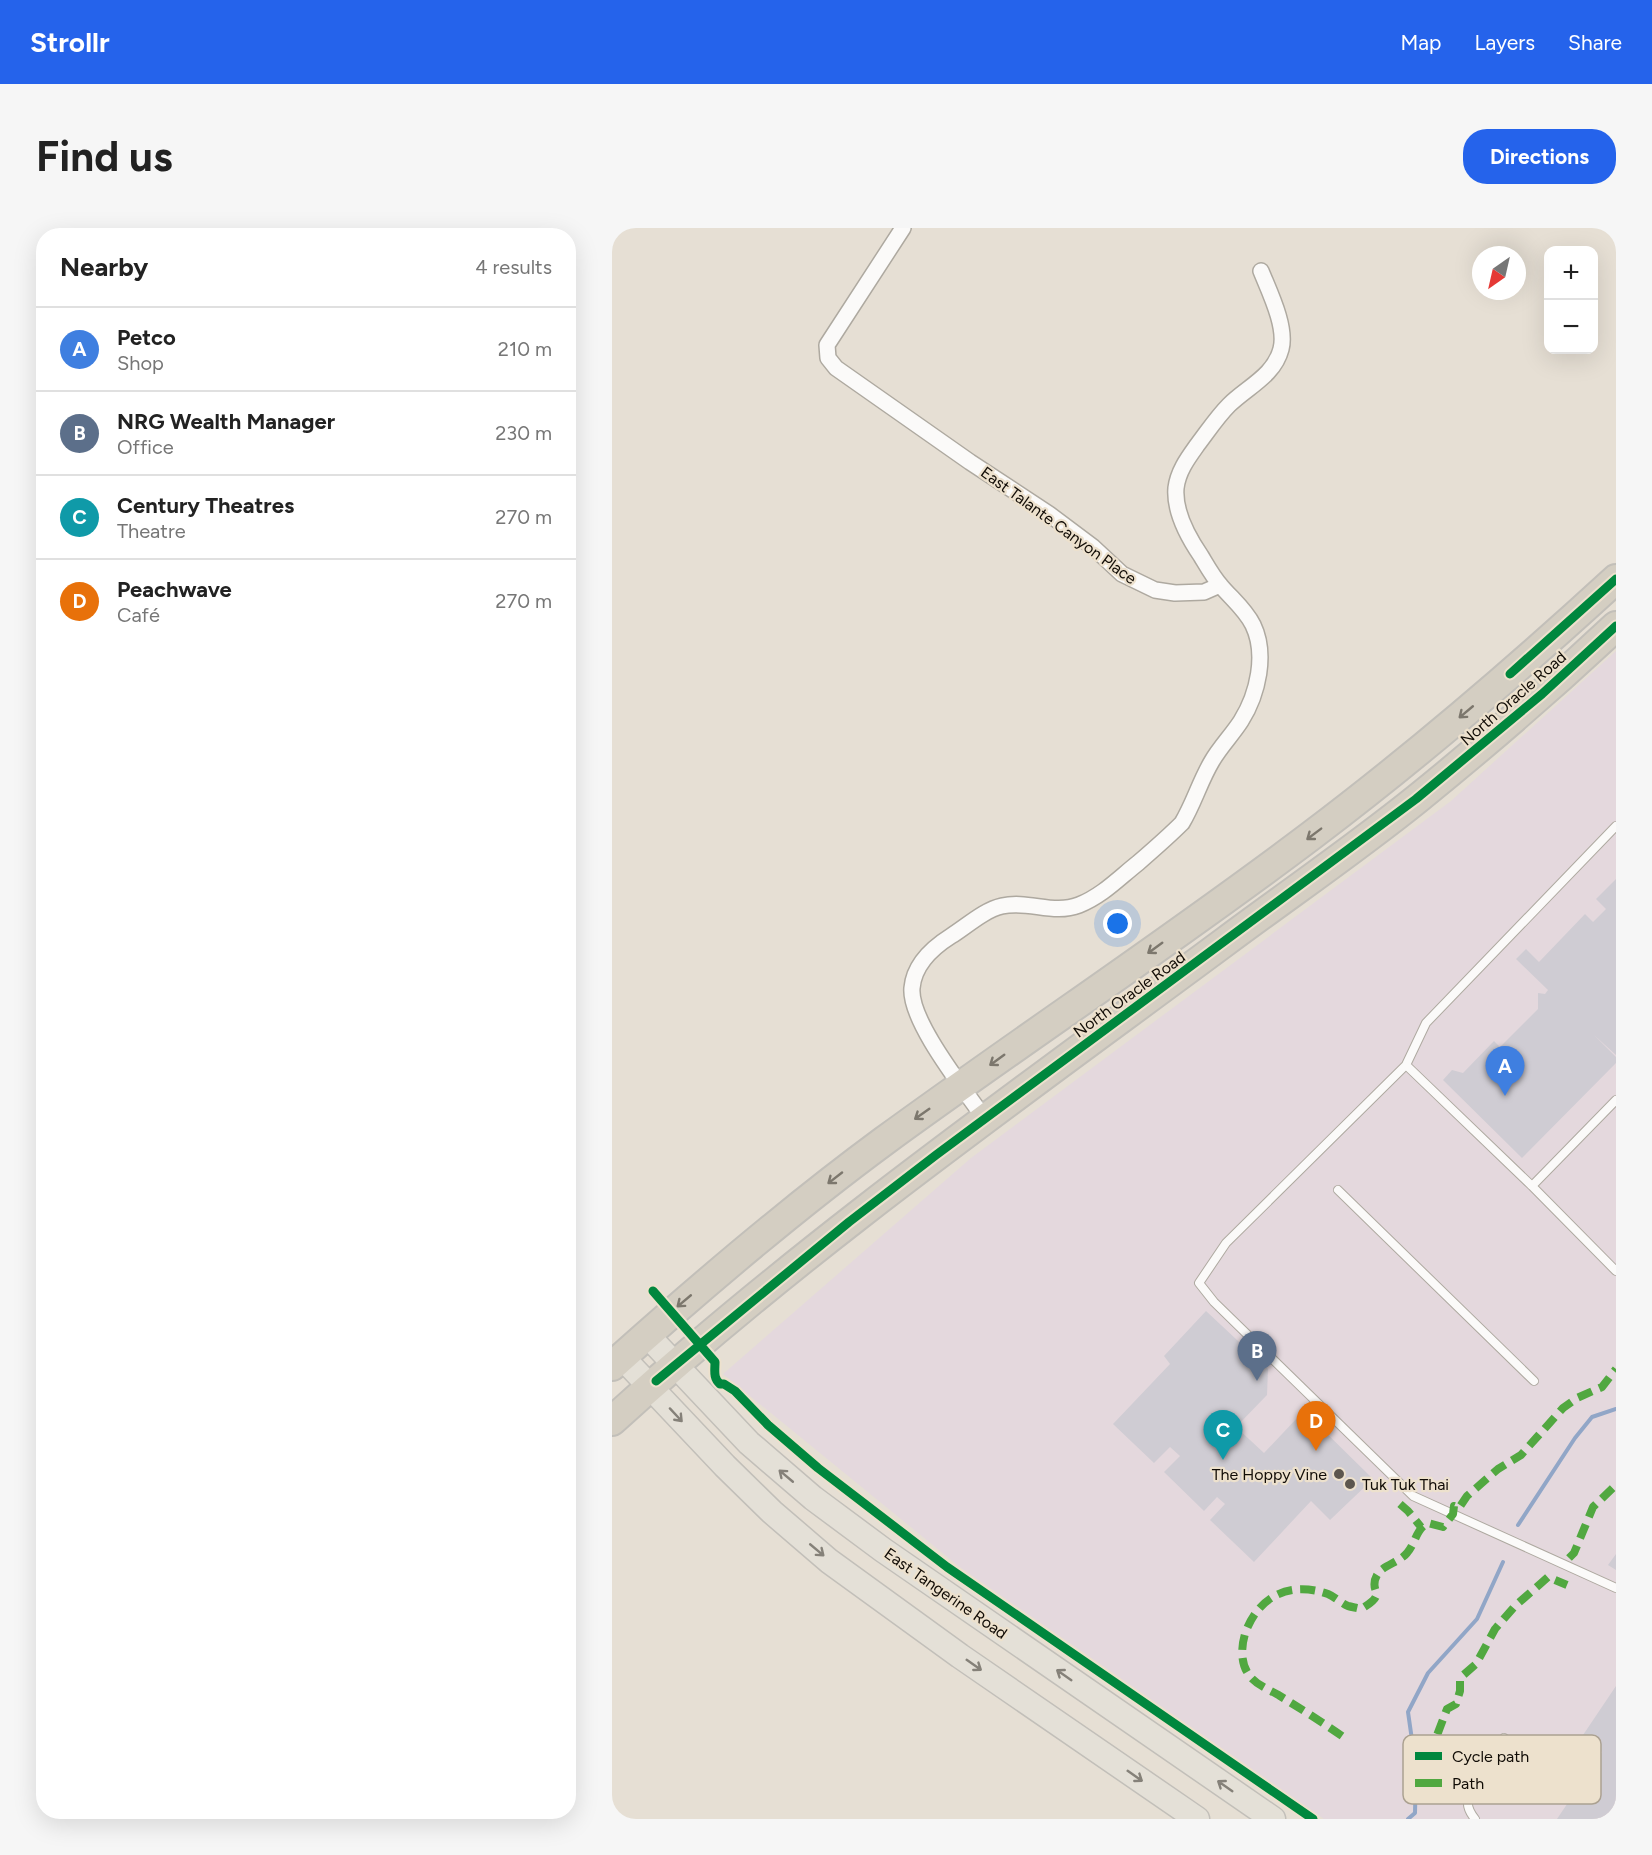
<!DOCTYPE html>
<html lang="en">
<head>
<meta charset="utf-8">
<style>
	body { margin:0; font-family:Figtree,sans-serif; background:#f6f6f6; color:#222 }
	.controls { position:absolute; right:18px; top:18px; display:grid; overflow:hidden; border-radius:12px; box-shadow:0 6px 24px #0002 }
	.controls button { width:54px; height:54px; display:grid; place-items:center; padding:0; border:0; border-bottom:2px solid #e0e0e0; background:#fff; color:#222; font:30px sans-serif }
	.compass { position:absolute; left:860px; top:18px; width:54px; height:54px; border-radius:50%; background:#fff; box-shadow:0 6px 24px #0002; rotate:214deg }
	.you { position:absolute; left:506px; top:696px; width:21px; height:21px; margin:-15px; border:4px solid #fff; border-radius:50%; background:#1a73e8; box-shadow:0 0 0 9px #1a73e833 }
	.badge { display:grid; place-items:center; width:39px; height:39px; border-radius:50%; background:#2563eb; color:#fff; font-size:20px; font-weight:700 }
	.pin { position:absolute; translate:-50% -50px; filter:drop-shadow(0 2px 3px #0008) }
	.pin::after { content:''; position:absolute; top:32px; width:21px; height:18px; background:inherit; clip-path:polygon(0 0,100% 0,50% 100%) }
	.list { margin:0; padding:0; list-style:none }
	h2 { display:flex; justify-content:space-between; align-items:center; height:78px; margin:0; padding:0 24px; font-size:26px }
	h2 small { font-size:20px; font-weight:400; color:#767676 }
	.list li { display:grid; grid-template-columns:39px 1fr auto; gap:18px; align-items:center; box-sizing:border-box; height:84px; padding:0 24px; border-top:2px solid #e0e0e0 }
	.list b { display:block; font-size:22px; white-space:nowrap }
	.list p { margin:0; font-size:20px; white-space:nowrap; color:#767676 }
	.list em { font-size:20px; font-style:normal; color:#767676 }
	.map { position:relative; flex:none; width:1004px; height:1591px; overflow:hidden; border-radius:24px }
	header { display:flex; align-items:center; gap:36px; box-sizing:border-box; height:84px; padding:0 30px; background:#2563eb; color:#fff }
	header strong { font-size:28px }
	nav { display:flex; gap:33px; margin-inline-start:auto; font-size:21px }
	.intro { display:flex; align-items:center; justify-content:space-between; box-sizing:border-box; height:144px; padding:0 36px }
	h1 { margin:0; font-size:42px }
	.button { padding:15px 27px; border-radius:24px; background:#2563eb; color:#fff; font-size:21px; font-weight:700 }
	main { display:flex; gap:36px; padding:0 36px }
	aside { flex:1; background:#fff; border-radius:24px; box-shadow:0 6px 24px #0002 }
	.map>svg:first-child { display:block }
	.commercial { fill:#e4d8dd }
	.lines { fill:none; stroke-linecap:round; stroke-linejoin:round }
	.stream { stroke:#91a6c7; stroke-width:4 }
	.building { fill:#cfccd3 }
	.lane-casing { stroke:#aea9a0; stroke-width:10 }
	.street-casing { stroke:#aea9a0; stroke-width:18 }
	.primary-casing { stroke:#c2bfb9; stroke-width:27 }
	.highway-casing { stroke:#c2bfb9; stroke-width:32 }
	.lane { stroke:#fbfaf9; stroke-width:8 }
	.street { stroke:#fbfaf9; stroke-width:15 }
	.primary { stroke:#e4e0d7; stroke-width:24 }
	.highway { stroke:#d4cec2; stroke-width:28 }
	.quiet { stroke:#51a840; stroke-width:8; stroke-dasharray:15 8; stroke-linecap:butt }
	.cycleway-casing { stroke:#ede1cd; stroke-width:13 }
	.cycleway { stroke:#00873e; stroke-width:9 }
	.oneway { stroke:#7c776d }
	.oneway2 { stroke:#858179 }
	.poi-dot { fill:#5c564e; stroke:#ede1cd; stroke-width:2 }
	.labels { text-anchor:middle; stroke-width:4.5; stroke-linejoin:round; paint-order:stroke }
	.street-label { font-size:16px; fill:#110c06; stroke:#ede1cd }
	.poi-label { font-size:16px; fill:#110c06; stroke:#ede1cd; text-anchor:end }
	.key { fill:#ede1cd; stroke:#aba191; stroke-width:1.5 }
	.key-label { font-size:16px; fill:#110c06 }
</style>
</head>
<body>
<header>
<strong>Strollr</strong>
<nav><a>Map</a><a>Layers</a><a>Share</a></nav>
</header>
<div class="intro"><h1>Find us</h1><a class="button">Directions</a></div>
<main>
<aside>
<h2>Nearby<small>4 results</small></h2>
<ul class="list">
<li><span class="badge" style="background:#3f7fe0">A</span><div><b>Petco</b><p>Shop</p></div><em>210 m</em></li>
<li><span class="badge" style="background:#5c6f8a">B</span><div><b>NRG Wealth Manager</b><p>Office</p></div><em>230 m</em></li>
<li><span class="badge" style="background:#0f9aa8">C</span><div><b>Century Theatres</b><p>Theatre</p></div><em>270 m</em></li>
<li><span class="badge" style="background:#e8710a">D</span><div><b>Peachwave</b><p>Café</p></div><em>270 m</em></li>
</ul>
</aside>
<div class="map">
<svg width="1004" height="1591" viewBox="0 0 1004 1591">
	<rect width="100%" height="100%" fill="#e6dfd4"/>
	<!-- commercial -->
	<path class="commercial" d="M1004,423V1591H712L349,1340L111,1146L359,930L839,573Z"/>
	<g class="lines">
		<!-- stream -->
		<path class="stream" d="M906,1297L963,1210L980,1189L1004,1181
			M796,1591L803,1585L804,1540L796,1484L816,1445L865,1391L891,1334"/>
	</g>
	<!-- building -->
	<path class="building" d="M1004,651V827L982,807L1004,829V835L910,930L831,852L840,842L851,845L882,813L888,819L926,781V765L933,766L936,762L904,731L914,721L927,734L973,686L981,694L994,681L984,671Z
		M594,1083L656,1141L655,1167L624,1199L652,1225L686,1189L699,1190L761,1251L718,1292L699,1273L642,1334L598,1292L613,1276L605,1269L592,1283L552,1244L568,1228L558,1219L542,1235L501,1196L558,1136L552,1128Z
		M1004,1326V1342L996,1337Z
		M1004,1458V1591H945L990,1524L969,1510Z"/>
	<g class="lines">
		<defs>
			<path id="lane" d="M1004,598L814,795L794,837L614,1015L587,1055L602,1074L801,1268L1004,1360
				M794,837L920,958L1004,1043
				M920,958L1004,872
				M726,962L922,1153
				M863,1591C859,1586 855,1580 856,1573C856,1556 882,1525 892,1510"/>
			<path id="street" d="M291,0L215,117L216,130L224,140L358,234L437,286L481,319L510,346L543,362L563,365L592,364L608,357
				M372,890C353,862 297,793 300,760C302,736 320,720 339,708C355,698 372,682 390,678C417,672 441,687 467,677C490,668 507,650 526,635C541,622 556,609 570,595C582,575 588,553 600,533C608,519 620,507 629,493C646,466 655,426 641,397C633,381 620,371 609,358C601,349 595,338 589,328C576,309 562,284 564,260C566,243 576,230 586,216C596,203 605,189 617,177C635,159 662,148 669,121C675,99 657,63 649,43"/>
			<path id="primary" d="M35,1107L137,1215L201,1270L271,1322L661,1591
				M10,1129L113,1238L160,1284L217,1333L348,1428L585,1591"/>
			<path id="highway" d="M0,1138C87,1060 177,983 272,913C413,810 560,713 700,607C806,527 906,441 1004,351
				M0,1193C192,1018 405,868 614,713C677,666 743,621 805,571C873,516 940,458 1004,398"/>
		</defs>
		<!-- lane casing -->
		<use href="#lane" class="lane-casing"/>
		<!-- street casing -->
		<use href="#street" class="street-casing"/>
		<!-- primary casing -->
		<use href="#primary" class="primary-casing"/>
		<!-- highway casing -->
		<use href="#highway" class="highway-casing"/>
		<!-- lane -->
		<use href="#lane" class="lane"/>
		<!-- street -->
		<use href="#street" class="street"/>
		<!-- primary -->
		<use href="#primary" class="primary"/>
		<!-- highway -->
		<use href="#highway" class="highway"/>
		<!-- quiet -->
		<path class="quiet" d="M788,1276L796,1283L809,1299
			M957,1330L962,1325L981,1279L1004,1257
			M730,1508C710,1494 689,1481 668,1468C658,1462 644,1457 637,1447C628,1435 629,1417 634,1403C648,1367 679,1353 716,1366C723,1369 729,1375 736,1378C740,1379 745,1380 749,1381C778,1364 755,1365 765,1347C771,1337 788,1334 795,1325C805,1313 803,1302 816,1295L831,1299L841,1286L842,1278L847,1280L855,1268L886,1241L909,1227L951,1180L965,1170L990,1159L1004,1141
			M821,1574L819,1523L835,1481L844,1476L848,1463V1450L864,1436L883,1401L903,1378L936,1349L955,1357"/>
		<defs>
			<path id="cycleway" d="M898,446L1004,351
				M41,1063L103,1134C103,1143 101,1150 108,1156H112L123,1163L156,1197L206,1240L335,1339L701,1591
				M44,1153L237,994L324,927L804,571L930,466L1004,398"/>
		</defs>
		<!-- cycleway casing -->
		<use href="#cycleway" class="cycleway-casing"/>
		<!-- cycleway -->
		<use href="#cycleway" class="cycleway"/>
	</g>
	<!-- one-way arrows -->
	<defs><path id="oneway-shaft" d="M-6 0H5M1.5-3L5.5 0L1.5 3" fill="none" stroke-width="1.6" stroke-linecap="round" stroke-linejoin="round" transform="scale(1.5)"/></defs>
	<g class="oneway">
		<use href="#oneway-shaft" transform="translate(854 484) rotate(140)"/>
		<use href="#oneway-shaft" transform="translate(702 606) rotate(143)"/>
		<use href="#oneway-shaft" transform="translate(543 720) rotate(144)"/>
		<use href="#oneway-shaft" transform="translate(385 832) rotate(144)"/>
		<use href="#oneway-shaft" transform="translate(310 886) rotate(145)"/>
		<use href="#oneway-shaft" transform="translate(223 950) rotate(142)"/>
		<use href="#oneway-shaft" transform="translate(72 1073) rotate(140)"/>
	</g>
	<g class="oneway2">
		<use href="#oneway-shaft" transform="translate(64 1187) rotate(47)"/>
		<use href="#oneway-shaft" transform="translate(174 1248) rotate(-140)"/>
		<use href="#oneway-shaft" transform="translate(205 1322) rotate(40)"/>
		<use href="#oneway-shaft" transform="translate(362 1437) rotate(35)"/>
		<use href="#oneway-shaft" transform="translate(452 1447) rotate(-145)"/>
		<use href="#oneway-shaft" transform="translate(523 1548) rotate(35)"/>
		<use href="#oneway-shaft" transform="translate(613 1558) rotate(-145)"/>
	</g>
	<!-- markers -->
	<g class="poi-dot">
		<circle cx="727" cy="1246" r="6"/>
		<circle cx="738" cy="1256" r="6"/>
	</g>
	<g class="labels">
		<!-- street labels -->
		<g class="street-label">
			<text transform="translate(447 297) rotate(36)" y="6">East Talante Canyon Place</text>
			<text transform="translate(901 470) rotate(-41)" y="6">North Oracle Road</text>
			<text transform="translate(517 766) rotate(-36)" y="6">North Oracle Road</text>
			<text transform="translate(334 1365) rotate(35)" y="6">East Tangerine Road</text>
		</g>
		<!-- poi labels -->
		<g class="poi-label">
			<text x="715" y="1252">The Hoppy Vine</text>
			<text x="750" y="1262" text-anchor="start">Tuk Tuk Thai</text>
		</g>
	</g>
	<!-- legend -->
	<rect x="791" y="1507" width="198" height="69" rx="9" class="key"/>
	<rect x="803" y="1524" width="27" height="8" fill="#00873e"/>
	<rect x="803" y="1551" width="27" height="8" fill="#51a840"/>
	<g class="key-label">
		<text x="840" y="1534">Cycle path</text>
		<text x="840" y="1561">Path</text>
	</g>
</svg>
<div class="controls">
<button>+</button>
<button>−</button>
</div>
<svg class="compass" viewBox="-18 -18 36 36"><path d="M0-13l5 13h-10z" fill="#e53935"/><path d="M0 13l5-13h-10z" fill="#767676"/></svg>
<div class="you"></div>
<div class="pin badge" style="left:893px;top:868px;background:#3f7fe0">A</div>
<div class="pin badge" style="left:645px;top:1153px;background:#5c6f8a">B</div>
<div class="pin badge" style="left:611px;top:1232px;background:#0f9aa8">C</div>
<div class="pin badge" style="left:704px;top:1223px;background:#e8710a">D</div>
</div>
</main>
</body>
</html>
